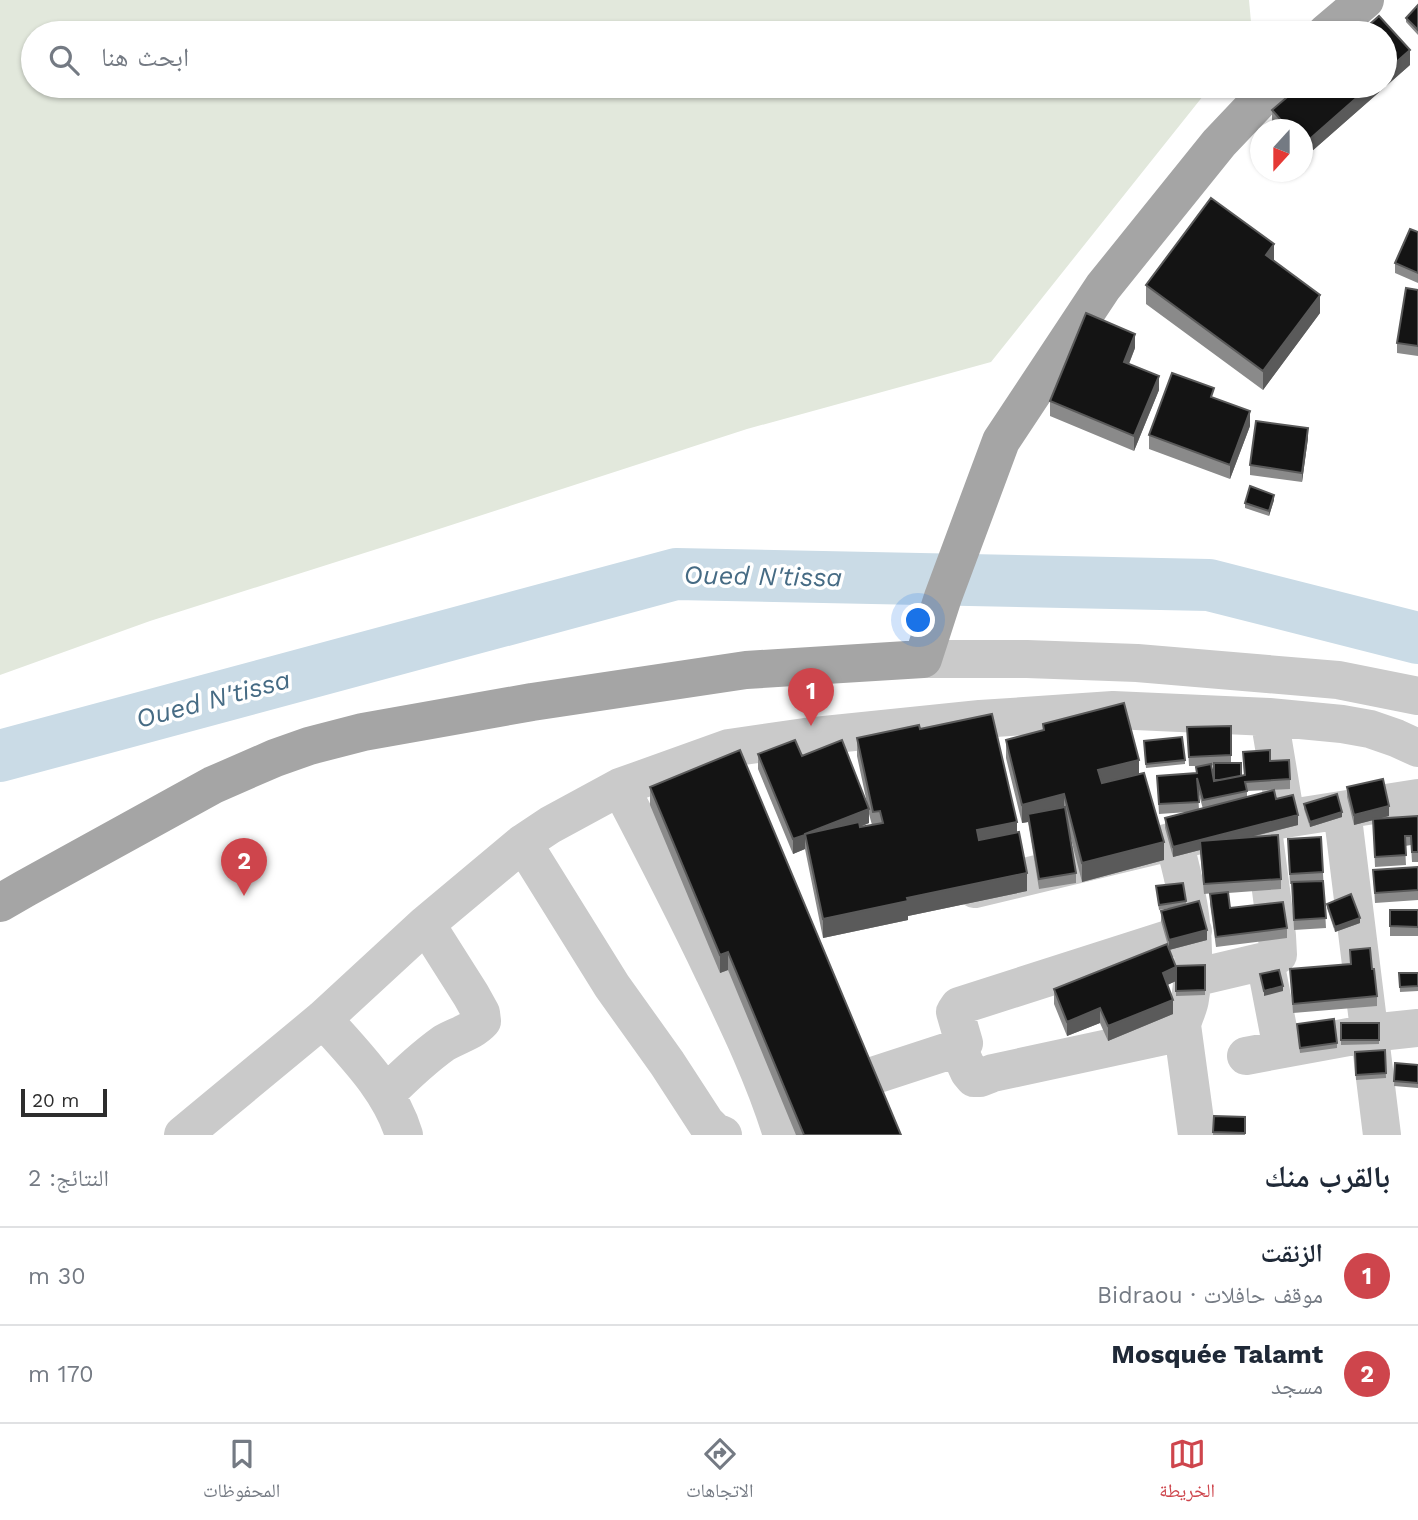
<!DOCTYPE html>
<html lang="ar">
<head>
<meta charset="utf-8">
<style>
	body { margin:0; font-family:"Work Sans","Noto Naskh Arabic",sans-serif; background:#f2f2f3; color:#1f2937; direction:rtl }
	.compass { position:absolute; left:1250px; top:119px; width:63px; height:63px; border-radius:50%; background:#fff; box-shadow:0 2px 5px #0004; rotate:201deg }
	.scale { position:absolute; left:21px; bottom:18px; width:86px; box-sizing:border-box; padding-left:7px; border:4px solid #2d2d2d; border-top:0; font-size:19px; line-height:24px; white-space:nowrap; color:#2d2d2d; -webkit-text-stroke:5px #fff; paint-order:stroke }
	.you { position:absolute; left:919px; top:621px; width:24px; height:24px; margin:-18px; border:5px solid #fff; border-radius:50%; background:#1a73e8; box-shadow:0 0 0 10px #1a73e833 }
	.badge { display:grid; place-items:center; width:46px; height:46px; border-radius:50%; background:#ce454c; color:#fff; font-size:23px; font-weight:700 }
	.pin { position:absolute; translate:-50% -58px; filter:drop-shadow(0 2px 4px #0008) }
	.pin::after { content:''; position:absolute; top:37px; width:24px; height:21px; background:inherit; clip-path:polygon(0 0,100% 0,50% 100%) }
	.list { margin:0; padding:0; list-style:none }
	h2 { display:flex; justify-content:space-between; align-items:center; height:91px; margin:0; padding:0 28px; font-size:30px }
	h2 small { font-size:23px; font-weight:400; color:#747a83 }
	.list li { display:grid; grid-template-columns:46px 1fr auto; gap:21px; align-items:center; box-sizing:border-box; height:98px; padding:0 28px; border-top:2px solid #e0e1e3 }
	.list b { display:block; font-size:26px; white-space:nowrap }
	.list p { margin:0; font-size:23px; white-space:nowrap; color:#747a83 }
	.list em { font-size:23px; font-style:normal; color:#747a83 }
	.icon { flex:none; width:38px; height:38px; fill:none; stroke:currentColor; stroke-width:2; stroke-linecap:round; stroke-linejoin:round }
	.map { position:relative; flex:none; width:1418px; height:1135px; overflow:hidden; direction:ltr }
	.search { position:absolute; background:#fff; box-shadow:0 2px 5px #0004; left:21px; right:21px; top:21px; height:77px; display:flex; align-items:center; gap:18px; box-sizing:border-box; padding:0 24px; border-radius:38px; color:#747a83; font-size:26px }
	.sheet { height:287px; background:#fff }
	nav { display:flex; justify-content:space-around; align-items:center; box-sizing:border-box; height:98px; border-top:2px solid #e0e1e3; background:#fff; font-size:19px; color:#747a83 }
	nav a { display:grid; justify-items:center; gap:4px }
	nav .on { color:#ce454c }
	.map>svg:first-child { display:block }
	.green { fill:#e2e8dc }
	.lines { fill:none; stroke-linecap:round; stroke-linejoin:round }
	.river { stroke:#cadbe6; stroke-width:52 }
	.minor { stroke:#cacaca; stroke-width:38 }
	.major { stroke:#a5a5a5; stroke-width:38 }
	.wall { fill:#8a8a8a; fill-rule:evenodd }
	.shaded-wall { fill:#5a5a5a }
	.building { fill:#141414; stroke:#5a5a5a; stroke-width:2 }
	.labels { text-anchor:middle; stroke-width:7; stroke-linejoin:round; paint-order:stroke }
	.water-label { font-size:26px; font-style:italic; fill:#466b84; stroke:#fff }
</style>
</head>
<body>
<div class="map">
<svg width="1418" height="1135" viewBox="0 0 1418 1135">
	<rect width="100%" height="100%" fill="#fff"/>
	<!-- green -->
	<path class="green" d="M0,0H1249L1252,33H33V86H1211L991,362L747,429L399,542L150,621L0,675Z"/>
	<g class="lines">
		<!-- river -->
		<path class="river" d="M0,756L676,574L1209,585L1418,638"/>
		<!-- minor -->
		<path class="minor" d="M923,659H1027L1137,663L1338,680L1418,696
			M1269,717L1286,819
			M620,787C652,848 684,910 714,973C739,1025 765,1079 782,1135
			M1342,810L1382,1135
			M1174,842C1188,893 1199,945 1190,999C1189,1008 1184,1015 1182,1025L1197,1135
			M523,843L612,986L667,1063L706,1123L714,1131L723,1135
			M975,889L1233,827L1418,798
			M1265,961L1282,1049
			M1193,978L1265,961L1278,955L1277,936L1264,837
			M323,1019C355,1055 390,1089 404,1135
			M958,1048L969,1072L974,1078H980L993,1073L1183,1032
			M1246,1056L1370,1033L1418,1028
			M866,1078L961,1047L964,1043L955,1012L959,1006L1193,931
			M386,1094C404,1076 423,1058 444,1043C456,1036 472,1032 482,1021L481,1013L471,995L426,924
			M183,1135L323,1019L426,924L523,843L550,825L620,787L729,748L805,737L980,719L1113,710L1269,717L1342,724L1370,729L1396,738L1418,748"/>
		<!-- major -->
		<path class="major" d="M1326,33L1365,0
			M0,903L26,888L213,785L275,758L309,746L363,732L532,702L746,670L923,659L943,597L1001,441L1103,287L1219,143L1273,86"/>
	</g>
	<!-- wall -->
	<path class="wall" d="M1418,5V35L1406,22V18Z
		M1410,65L1303,159V130H1277L1272,125V110Z
		M1418,232V283L1395,273V263Z
		M1274,260L1320,313L1263,390L1146,304V285Z
		M1418,290V356L1397,353V343Z
		M1135,348L1129,364L1159,390L1134,451L1050,416V401Z
		M1250,426L1230,479L1149,449V435Z
		M1308,438L1302,482L1250,475V465Z
		M1274,500L1269,516L1245,508V503Z
		M1043,724L1139,774L1164,860L1082,882L1070,835L1076,873V883L1039,889L1028,822L1022,823L1006,758V740L1043,731Z
		M1231,726V763L1241,776L1244,775L1243,752L1270,761L1290,779V789L1247,791V797L1276,799L1298,825L1248,838L1281,879V889L1228,893L1230,908L1287,928V938L1216,947L1210,904V894L1215,893L1204,894L1200,850L1173,857L1165,828V818L1188,812L1159,814L1157,776L1196,773V767L1200,766H1189L1187,727ZM1214,765V781L1211,766ZM1198,791L1203,809L1199,810Z
		M920,729L1017,832L1027,891L908,916V920L823,938L805,849L793,854L758,769V754L802,756L867,803L857,756V738ZM869,814L872,825L860,827L869,823Z
		M1144,746L1185,760V764L1146,768Z
		M650,787L901,1135H796L728,970L720,973L650,805Z
		M1347,787L1389,816L1378,819L1418,816V862H1412L1411,845L1405,846L1406,865L1375,867L1373,820L1354,825L1347,797Z
		M1304,804L1342,817L1310,827L1304,809Z
		M1321,837L1326,928L1294,930L1292,884H1290L1288,849Z
		M1418,867V900L1375,903L1373,870Z
		M1156,886L1186,901V905L1207,940L1169,950L1176,966L1205,965V995L1176,996V981L1167,985L1173,1014L1108,1041L1100,1023L1067,1036L1054,1004V989L1168,946L1161,921V911L1177,907L1159,910Z
		M1327,904L1360,923L1335,932L1327,908Z
		M1390,910H1418V936H1390Z
		M1350,950L1372,969L1377,996V1006L1293,1013L1290,969L1350,964Z
		M1399,973H1418V991L1400,992Z
		M1341,1023H1379V1044L1341,1045Z
		M1297,1024L1337,1043V1048L1300,1053Z
		M1385,1050L1386,1078L1356,1080L1355,1052Z
		M1395,1063L1418,1065V1088L1394,1086Z
		M1214,1116L1245,1117V1135H1213Z"/>
	<!-- shaded-wall -->
	<path class="shaded-wall" d="M1410,50V65L1303,159V145L1370,86H1385V72Z
		M1274,244V263L1266,255Z
		M1320,295V313L1263,390V371Z
		M1135,334V348L1124,376V362Z
		M1159,376V390L1134,451V436Z
		M1250,411V426L1230,479V465Z
		M1308,428V438L1302,482V473Z
		M1274,495V500L1269,516V511Z
		M1139,760V778L1098,789V770Z
		M1064,794V812L1028,814V822L1022,823V805Z
		M1389,806V816L1354,825V815Z
		M869,809V823L808,848L805,835Z
		M1342,812V817L1310,827V822Z
		M1298,815V825L1201,849L1200,841V850L1173,857V847Z
		M1017,822V841L977,849V830Z
		M805,835V849L793,854V839Z
		M1164,842V860L1082,882V863Z
		M1027,873V891L908,916V920L823,938V919L907,898Z
		M1360,918V923L1335,932V927Z
		M1207,930V940L1169,950V940Z
		M728,952V970L720,973V955Z
		M1176,967V981L1163,987V973Z
		M1283,986V991L1264,996V991Z
		M1173,1000V1014L1108,1041V1026Z
		M1100,1008V1023L1067,1036V1022Z"/>
	<!-- building -->
	<path class="building" d="M1418,5V30L1406,18Z
		M1379,16L1410,50L1385,72V33H1360Z
		M1300,86H1370L1303,145V130H1290L1272,110Z
		M1211,198L1274,244L1266,255L1320,295L1263,371L1146,285Z
		M1410,229L1418,232V273L1395,263Z
		M1406,288L1418,290V346L1397,343Z
		M1086,313L1135,334L1124,362L1159,376L1134,436L1050,401Z
		M1172,373L1214,388L1211,397L1250,411L1230,465L1149,435Z
		M1256,421L1308,428L1302,473L1250,465Z
		M1250,486L1274,495L1269,511L1245,503Z
		M1124,703L1139,760L1098,770L1102,783L1144,773L1164,842L1082,863L1064,794L1022,805L1006,740L1044,730L1043,724Z
		M992,714L1017,822L977,830L979,840L1019,832L1027,873L907,898L908,901L823,919L805,834L859,822L860,827L883,823L880,811L873,812L857,738L919,725L920,729Z
		M1231,726V755L1189,757L1187,727Z
		M1182,737L1185,760L1146,764L1144,741Z
		M795,740L802,756L842,740L869,809L805,834V835L793,839L758,754Z
		M740,750L901,1135H804L728,952L720,955L650,787Z
		M1270,750V761L1289,760L1290,779L1245,782L1247,791L1203,800L1197,778L1199,802L1159,804L1157,776L1197,773L1196,767L1211,764L1214,781L1245,775L1243,752Z
		M1214,763H1241V776L1220,780H1214Z
		M1383,779L1389,806L1354,815L1347,787Z
		M1274,790L1276,799L1293,795L1298,815L1173,847L1165,818Z
		M1337,794L1342,812L1310,822L1304,804Z
		M1065,807L1076,873L1039,879L1028,814Z
		M1418,816V852H1412L1411,836H1405L1406,855L1375,857L1373,819Z
		M1278,835L1281,879L1204,884L1200,841Z
		M1321,837L1323,872L1290,874L1288,839Z
		M1418,867V890L1375,893L1373,870Z
		M1323,881L1326,918L1294,920L1292,882Z
		M1183,883L1186,901L1159,905L1156,886Z
		M1228,892L1230,908L1283,902L1287,928L1216,937L1210,894Z
		M1351,894L1360,918L1335,927L1327,904Z
		M1199,901L1207,930L1169,940L1161,911Z
		M1390,910H1418V927L1390,926Z
		M1167,944L1176,967L1163,973L1173,1000L1108,1026L1100,1008L1067,1022L1054,989Z
		M1370,948L1372,969H1374L1377,996L1293,1004L1290,969L1351,964L1350,950Z
		M1205,965V990L1176,991V966Z
		M1279,970L1283,986L1264,991L1260,974Z
		M1399,973H1418V986L1400,987Z
		M1334,1019L1337,1043L1300,1048L1297,1024Z
		M1341,1023H1379V1040H1341Z
		M1385,1050L1386,1073L1356,1075L1355,1052Z
		M1395,1063L1418,1065V1083L1394,1081Z
		M1214,1116L1245,1117V1133L1213,1132Z"/>
	<g class="labels">
		<!-- water labels -->
		<g class="water-label">
			<text transform="translate(763 576) rotate(1)" y="9">Oued N'tissa</text>
			<text transform="translate(213 699) rotate(-15)" y="9">Oued N'tissa</text>
		</g>
	</g>
</svg>
<svg class="compass" viewBox="-18 -18 36 36"><path d="M0-13l5 13h-10z" fill="#e53935"/><path d="M0 13l5-13h-10z" fill="#747a83"/></svg>
<div class="scale">20 m</div>
<div class="you"></div>
<div class="pin badge" style="left:811px;top:726px">1</div>
<div class="pin badge" style="left:244px;top:896px">2</div>
<div class="search"><svg class="icon" aria-label="search" viewBox="0 0 24 24"><circle cx="10" cy="10" r="6"/><path d="M15 15l6 6"/></svg>ابحث هنا</div>
</div>
<section class="sheet">
<h2>بالقرب منك<small>النتائج: 2</small></h2>
<ul class="list">
<li><span class="badge">1</span><div><b>الزنقت</b><p>موقف حافلات · Bidraou</p></div><em>30 m</em></li>
<li><span class="badge">2</span><div><b>Mosquée Talamt</b><p>مسجد</p></div><em>170 m</em></li>
</ul>
</section>
<nav>
<a class="on"><svg class="icon" aria-label="map" viewBox="0 0 24 24"><path d="M3 6l6-2 6 2 6-2v14l-6 2-6-2-6 2zM9 4v14M15 6v14"/></svg>الخريطة</a>
<a><svg class="icon" aria-label="directions" viewBox="0 0 24 24"><path d="M12 3l9 9-9 9-9-9zM9 14v-3h6M13 9l2 2-2 2"/></svg>الاتجاهات</a>
<a><svg class="icon" aria-label="saved" viewBox="0 0 24 24"><path d="M7 4h10v16l-5-4-5 4z"/></svg>المحفوظات</a>
</nav>
</body>
</html>
